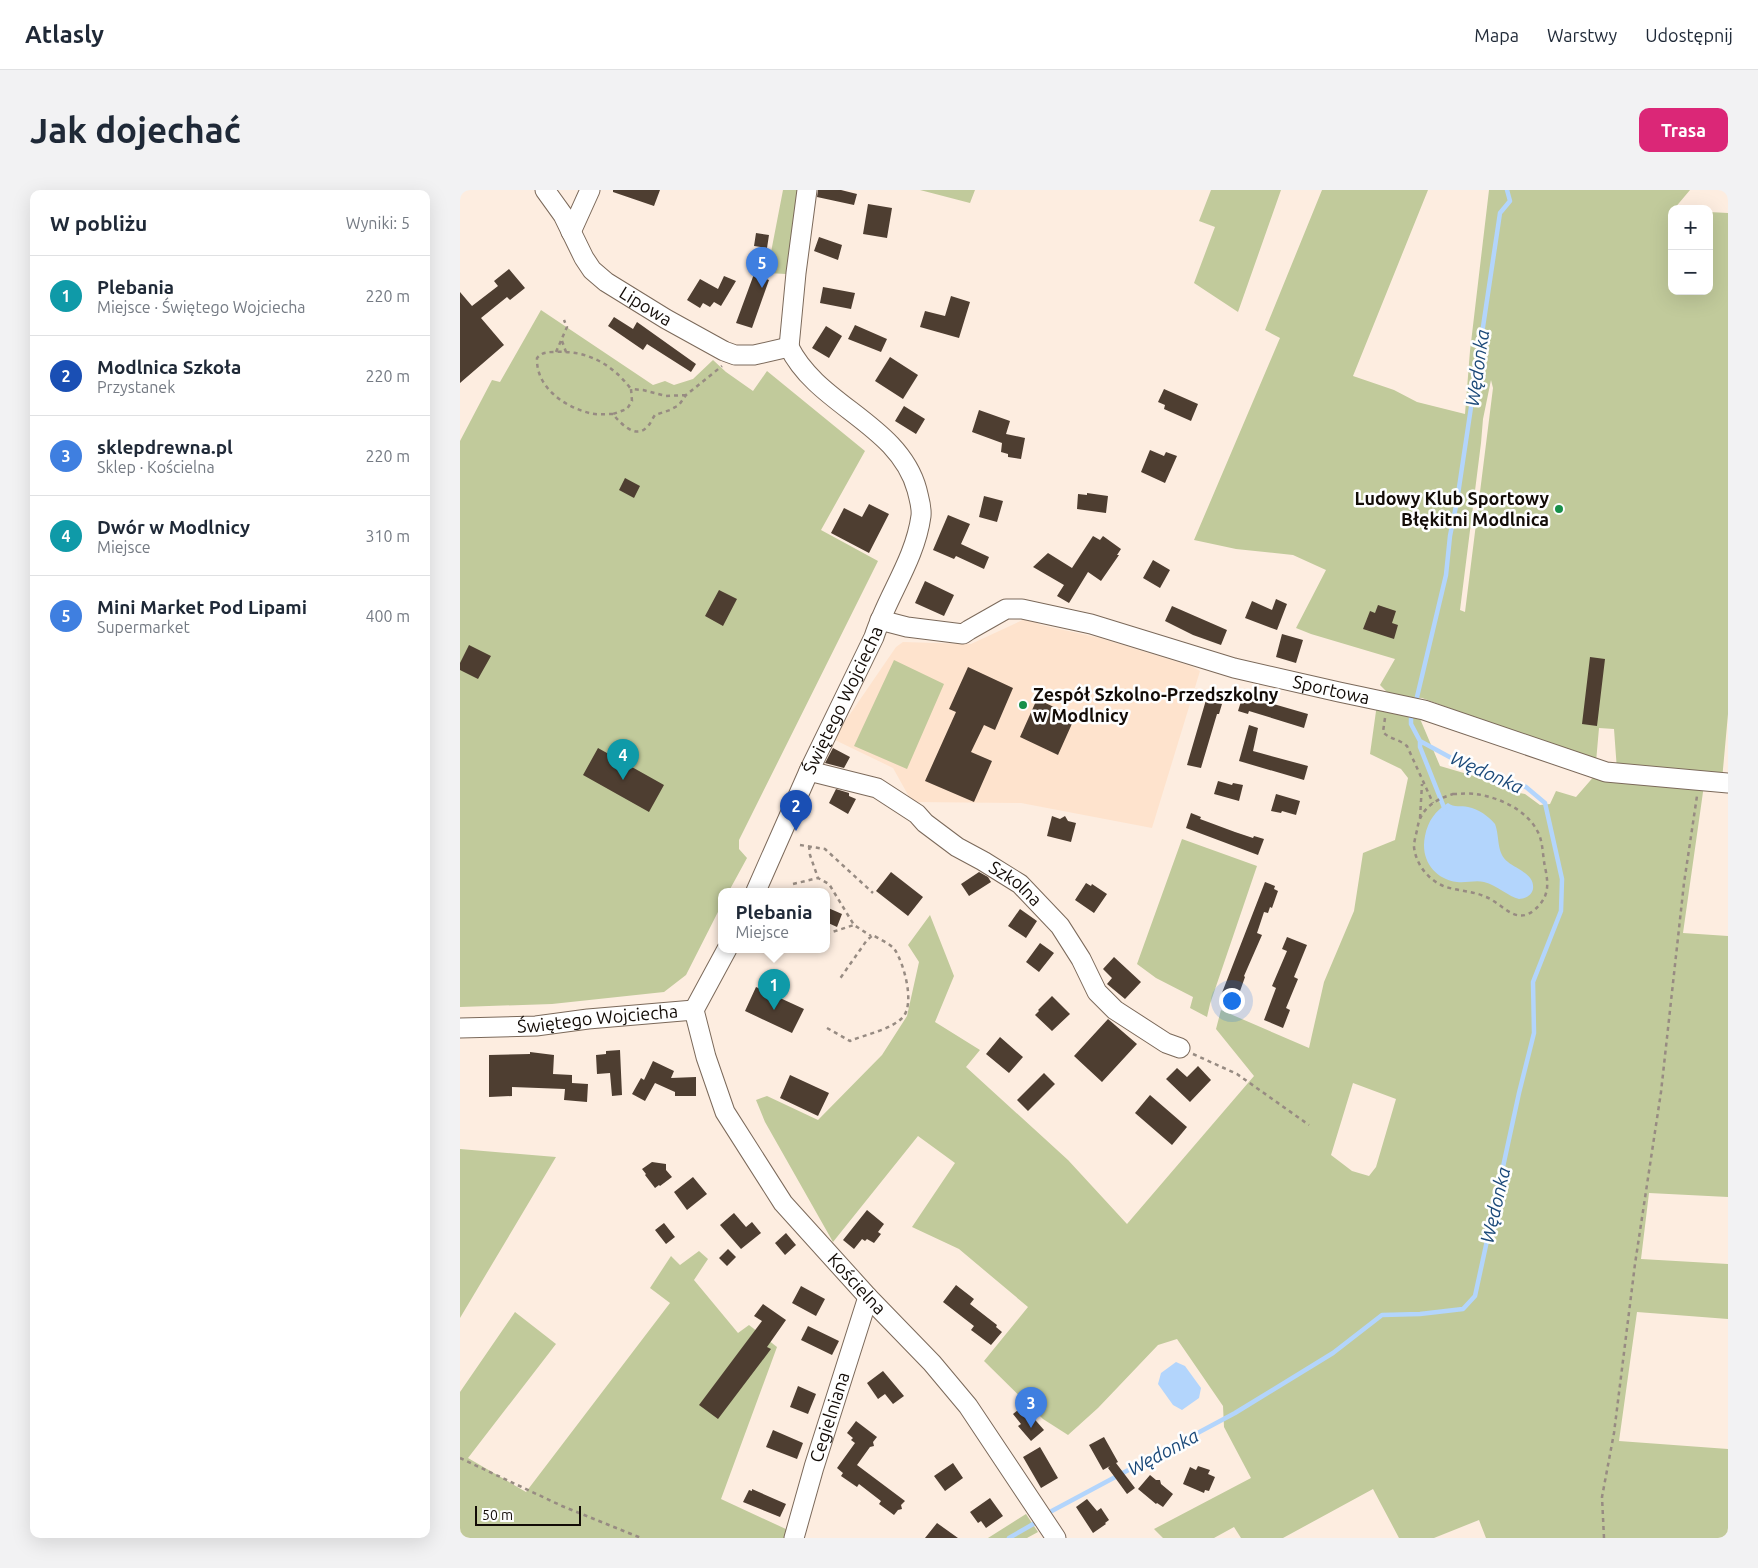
<!DOCTYPE html>
<html lang="pl">
<head>
<meta charset="utf-8">
<style>
	body { margin:0; font-family:Ubuntu,sans-serif; background:#f2f2f3; color:#1f2937 }
	.controls { position:absolute; right:15px; top:15px; display:grid; overflow:hidden; border-radius:10px; box-shadow:0 5px 20px #0002 }
	.controls button { width:45px; height:45px; display:grid; place-items:center; padding:0; border:0; border-bottom:1px solid #e0e1e3; background:#fff; color:#1f2937; font:25px sans-serif }
	.scale { position:absolute; left:15px; bottom:12px; width:106px; box-sizing:border-box; padding-left:5px; border:2px solid #130c07; border-top:0; font-size:14px; line-height:18px; white-space:nowrap; color:#130c07; -webkit-text-stroke:4px #fefefe; paint-order:stroke }
	.you { position:absolute; left:771px; top:810px; width:18px; height:18px; margin:-12px; border:4px solid #fff; border-radius:50%; background:#1a73e8; box-shadow:0 0 0 8px #1a73e833 }
	.badge { display:grid; place-items:center; width:32px; height:32px; border-radius:50%; background:#db2777; color:#fff; font-size:16px; font-weight:700 }
	.pin { position:absolute; translate:-50% -41px; filter:drop-shadow(0 1px 2px #0008) }
	.pin::after { content:''; position:absolute; top:26px; width:18px; height:15px; background:inherit; clip-path:polygon(0 0,100% 0,50% 100%) }
	.popup { position:absolute; left:258px; top:698px; width:112px; height:65px; box-sizing:border-box; display:grid; place-content:center; border-radius:10px; background:#fff; filter:drop-shadow(0 1px 4px #0005); font-size:16px; white-space:nowrap; color:#747a83 }
	.popup b { font-size:19px; color:#1f2937 }
	.popup::after { content:''; position:absolute; left:50%; top:100%; margin-left:-10px; border:10px solid transparent; border-top-color:#fff }
	.list { margin:0; padding:0; list-style:none }
	h2 { display:flex; justify-content:space-between; align-items:center; height:65px; margin:0; padding:0 20px; font-size:21px }
	h2 small { font-size:16px; font-weight:400; color:#747a83 }
	.list li { display:grid; grid-template-columns:32px 1fr auto; gap:15px; align-items:center; box-sizing:border-box; height:80px; padding:0 20px; border-top:1px solid #e0e1e3 }
	.list b { display:block; font-size:19px; white-space:nowrap }
	.list p { margin:0; font-size:16px; white-space:nowrap; color:#747a83 }
	.list em { font-size:16px; font-style:normal; color:#747a83 }
	.map { position:relative; flex:none; width:1268px; height:1348px; overflow:hidden; border-radius:10px }
	header { display:flex; align-items:center; gap:30px; box-sizing:border-box; height:70px; padding:0 25px; background:#fff; border-bottom:1px solid #e0e1e3 }
	header strong { font-size:24px }
	nav { display:flex; gap:28px; margin-inline-start:auto; font-size:18px }
	.intro { display:flex; align-items:center; justify-content:space-between; box-sizing:border-box; height:120px; padding:0 30px }
	h1 { margin:0; font-size:35px }
	.button { padding:12px 22px; border-radius:10px; background:#db2777; color:#fff; font-size:18px; font-weight:700 }
	main { display:flex; gap:30px; padding:0 30px }
	aside { flex:1; background:#fff; border-radius:10px; box-shadow:0 5px 20px #0002 }
	.map>svg:first-child { display:block }
	.built { fill:#fee3cd }
	.green { fill:#c1ca9b; fill-rule:evenodd }
	.water { fill:#b3d5fc }
	.lines { fill:none; stroke-linecap:round; stroke-linejoin:round }
	.stream { stroke:#b3d5fc; stroke-width:4.5 }
	.building { fill:#4e3e31 }
	.minor-casing { stroke:#7b695a; stroke-width:21 }
	.path { stroke:#978b82; stroke-width:2.5; stroke-dasharray:4 4; stroke-linecap:butt }
	.minor { stroke:#fff; stroke-width:19 }
	.poi-dot { fill:#188f49; stroke:#fefefe; stroke-width:2 }
	.labels { text-anchor:middle; stroke-width:5; stroke-linejoin:round; paint-order:stroke }
	.street-label { font-size:18px; fill:#130c07; stroke:#fefefe }
	.poi-label { font-size:18px; font-weight:bold; fill:#130c07; stroke:#fefefe; text-anchor:end }
	.water-label { font-size:19px; font-style:italic; fill:#1b4979; stroke:#fefefe }
</style>
</head>
<body>
<header>
<strong>Atlasly</strong>
<nav><a>Mapa</a><a>Warstwy</a><a>Udostępnij</a></nav>
</header>
<div class="intro"><h1>Jak dojechać</h1><a class="button">Trasa</a></div>
<main>
<aside>
<h2>W pobliżu<small>Wyniki: 5</small></h2>
<ul class="list">
<li><span class="badge" style="background:#0f9aa8">1</span><div><b>Plebania</b><p>Miejsce · Świętego Wojciecha</p></div><em>220 m</em></li>
<li><span class="badge" style="background:#1a4fb4">2</span><div><b>Modlnica Szkoła</b><p>Przystanek</p></div><em>220 m</em></li>
<li><span class="badge" style="background:#3f7fe0">3</span><div><b>sklepdrewna.pl</b><p>Sklep · Kościelna</p></div><em>220 m</em></li>
<li><span class="badge" style="background:#0f9aa8">4</span><div><b>Dwór w Modlnicy</b><p>Miejsce</p></div><em>310 m</em></li>
<li><span class="badge" style="background:#3f7fe0">5</span><div><b>Mini Market Pod Lipami</b><p>Supermarket</p></div><em>400 m</em></li>
</ul>
</aside>
<div class="map">
<svg width="1268" height="1348" viewBox="0 0 1268 1348">
	<rect width="100%" height="100%" fill="#fdede0"/>
	<!-- built -->
	<path class="built" d="M567,428L581,435L640,448L731,476L740,481L692,638L561,613L452,612L433,578L373,549L436,457L443,452L511,454Z"/>
	<!-- green -->
	<path class="green" d="M323,0H339L326,84L307,83Z
		M460,0H515L510,13Z
		M751,0H821L778,122L734,93L755,37L739,31Z
		M862,0H968L893,186L934,200L957,212L1005,224L1010,161L1029,0H1230L1214,19H1212V101H1249V22L1268,23V524L1262,590L1157,580L1154,539L1139,538L1136,572L962,508L930,505L920,495L935,469L851,444L836,438L866,380L833,365L776,359L734,350L820,148L805,140ZM1031,190L1033,198L1005,422L1000,420L1021,253L1023,229Z
		M81,120L193,195L205,191L214,195L233,189L253,170L266,182L293,201L307,181L405,261L361,340L418,371L279,650V659L287,668L269,701H262L261,716L226,785L204,802L92,814L0,817V251L32,190L40,192Z
		M434,470L484,494L447,579L394,556Z
		M917,514L958,524L980,576L1014,586L1049,601L1065,604L1080,615L1090,614L1096,601L1116,607L1136,584L1244,595L1223,743L1268,746V1007L1189,1003L1181,1069L1268,1074V1129L1177,1122L1159,1251L1268,1259V1348H1026L1019,1330L974,1348H939L913,1299L823,1348H781L774,1337L754,1348H703L694,1339L791,1288L764,1237L763,1216L717,1149L698,1155L638,1218L608,1245L583,1229L524,1171L568,1117L499,1059L452,1037L495,973L458,946L373,1052L305,932L296,910L307,906L358,930L422,865L447,826L459,772L448,755L470,725L494,786L475,832L520,860L506,877L608,970L667,1034L794,886L756,839L761,820L849,858L864,792L894,721L903,663L935,650L948,588L941,579L910,564ZM893,893L936,909L916,977L909,986L892,981L871,965Z
		M722,649L797,676L750,814L747,827L730,818L733,807L696,788L677,774Z
		M0,959L96,967L0,1128Z
		M239,1061L248,1069L234,1090L278,1143L289,1135L317,1157L261,1309L328,1340L325,1348H0V1202L55,1122L96,1154L8,1268L66,1302L210,1113L190,1098L211,1066L220,1075Z
		M566,1324L578,1342L567,1348H528Z"/>
	<!-- water -->
	<path class="water" d="M988,613C994,618 1001,615 1008,617C1019,619 1028,626 1035,634C1040,647 1036,663 1048,672C1056,679 1075,684 1073,699C1072,705 1065,709 1059,709C1049,707 1037,695 1024,692C1016,690 1006,693 997,692C974,689 960,669 965,646C968,631 975,621 988,613Z
		M716,1172L725,1176L741,1198L739,1208L722,1220L713,1215L698,1194L701,1183Z"/>
	<g class="lines">
		<!-- stream -->
		<path class="stream" d="M957,507L986,385L990,346L997,311L1040,23L1050,11L1047,0
			M960,551V557L985,620
			M588,1323L775,1223L873,1163L922,1125L960,1124L1003,1119L1015,1106L1059,903L1074,843L1073,792L1101,721L1102,689L1085,613L1066,597L1008,577L960,551L951,534V527
			M549,1348L575,1333"/>
	</g>
	<!-- building -->
	<path class="building" d="M153,0H200L194,16L153,2Z
		M358,0H381L397,4L394,15L357,7Z
		M408,14L432,18L427,48L403,44Z
		M296,43L309,45L307,58L294,56Z
		M359,47L382,55L378,70L354,61Z
		M49,79L65,98L50,110L47,107L21,128L44,155L0,193V102L12,116L38,96L34,91Z
		M294,84L309,90L292,138L276,133Z
		M264,86L276,91L261,116L254,112L250,117L243,113L240,118L227,110L240,89L258,99Z
		M363,97L395,103L391,119L360,113Z
		M491,106L510,112L499,148L460,137L465,121L485,126Z
		M154,127L173,139L177,132L236,174L231,182L187,154L183,160L148,136Z
		M395,135L427,149L421,162L388,149Z
		M366,136L382,146L369,168L352,158Z
		M430,167L458,185L443,209L415,191Z
		M704,199L738,214L731,231L704,219L705,215L698,212Z
		M444,216L465,229L456,244L435,231Z
		M519,220L550,231L546,244L565,248L561,269L548,267V264L541,262L542,253L512,242Z
		M690,260L704,266L706,262L717,266L705,293L681,282Z
		M165,288L180,296L174,308L159,300Z
		M627,303L648,306L646,323L617,319L618,304L627,305Z
		M524,306L543,311L537,332L519,327Z
		M409,314L429,324L409,363L371,343L384,318L402,327Z
		M488,325L510,334L501,354L529,367L524,379L496,366L494,369L473,360Z
		M633,346L640,350L643,346L661,359L657,365H659L641,391L628,382L609,413L597,406L604,395L573,377L588,363L612,378Z
		M693,370L710,380L700,398L683,388Z
		M465,391L494,405L484,426L455,413Z
		M259,400L277,409L263,436L245,426Z
		M816,409L827,414L817,440L785,428L792,411L812,420Z
		M918,415L936,421L932,433L938,435L934,449L903,439L910,421L915,423Z
		M712,416L767,440L761,455L733,445L705,431Z
		M822,444L843,450L836,473L816,467Z
		M9,455L31,466L18,489L0,480V473Z
		M1130,467L1145,469L1137,536L1122,534Z
		M508,477L553,498L535,540L524,535L511,562L532,571L514,612L465,591L496,522L489,519Z
		M783,505L848,524L844,538L789,521L788,524L778,521Z
		M577,509L615,527L598,565L560,547Z
		M746,510L762,514L759,524H757L741,578L727,575Z
		M789,535L798,538L793,561L848,576L844,590L779,571Z
		M138,558L204,595L189,622L123,585Z
		M373,558L390,567L384,578L365,573Z
		M758,591L772,595L773,593L783,595L779,611L754,604Z
		M376,599L389,603V606L396,609L388,624L369,613Z
		M816,604L840,611L836,625L822,621L821,623L811,621Z
		M731,623L741,627L740,629L775,642L793,648L794,646L804,649L798,665L726,638Z
		M592,626L600,629L605,626L608,631L616,633L611,652L587,646Z
		M431,682L463,707L448,726L416,701Z
		M519,682L528,687L531,692L509,706L501,694Z
		M805,692L815,696L814,699L818,701L812,718L810,717L808,723L804,722L797,743L802,745L784,786L785,787L779,804L777,803L773,814L760,808Z
		M626,693L631,696L632,694L647,704L634,723L615,710Z
		M366,717L382,724L377,737L366,732Z
		M560,719L577,731L566,748L548,736Z
		M827,747L847,755L834,787L838,789L826,818L830,820L823,838L804,830L816,798L812,796L827,761L822,759Z
		M580,753L594,763L579,782L566,772Z
		M654,767L681,792L665,809L647,794L652,788L643,779Z
		M296,797L344,819L332,843L285,821Z
		M592,806L610,824L592,841L575,825L579,821L578,820Z
		M648,829L677,854L642,892L614,866Z
		M540,847L563,867L549,883L526,864Z
		M160,860L162,905L152,906L150,883L137,884L136,865L146,864V861Z
		M70,862L94,865L93,884L112,885V893L128,894L127,912L104,910L105,899L52,897V906L29,907V865L70,864Z
		M193,871L214,881L211,888L236,887V906H215V902L195,893L185,911L172,904L181,888L184,890Z
		M738,876L751,890L730,912L706,889L717,878L727,887Z
		M584,883L595,894L568,921L557,910Z
		M330,885L369,903L358,926L320,908Z
		M690,905L727,937L712,955L675,923Z
		M192,972L206,974V980L212,987L200,996L199,995L195,998L185,985L186,984L182,979Z
		M233,987L247,1004L227,1020L214,1002Z
		M407,1020L424,1034L418,1042L421,1044L414,1053L407,1049L405,1051L402,1049L394,1059L383,1050Z
		M274,1023L286,1037L292,1032L301,1043L281,1059L260,1035Z
		M204,1033L215,1047L206,1054L195,1040Z
		M326,1043L336,1055L325,1065L315,1053Z
		M268,1059L276,1067L267,1076L259,1068Z
		M496,1095L514,1109L510,1114L537,1135L536,1137L542,1142L531,1155L511,1140L514,1136L483,1112Z
		M341,1096L365,1109L356,1126L332,1113Z
		M303,1114L326,1130L307,1157L311,1159L258,1229L239,1215L302,1131L294,1126Z
		M348,1136L379,1151L372,1165L341,1150Z
		M423,1181L444,1206L433,1214L425,1204L418,1209L407,1193Z
		M338,1196L356,1204L348,1224L330,1217Z
		M563,1216L584,1240L571,1251L558,1236L561,1234L553,1224Z
		M396,1231L417,1247L413,1252L414,1256L410,1257L397,1275L445,1311L441,1315L442,1319L438,1320L434,1325L419,1314L421,1311L399,1294L397,1297L381,1286L383,1283L377,1278L395,1253L391,1250L393,1248L387,1243Z
		M313,1240L343,1253L337,1269L306,1257Z
		M644,1247L658,1272L656,1273L675,1298L667,1304L648,1278L650,1276L643,1280L629,1255Z
		M580,1257L598,1288L581,1298L563,1267Z
		M493,1273L503,1288L485,1301L474,1286Z
		M738,1276L750,1280L748,1284L755,1287L749,1301L745,1300L744,1303L723,1294L730,1277L736,1280Z
		M690,1285L696,1290H700L701,1294L713,1304L703,1317L697,1313L696,1314L678,1299Z
		M292,1299L326,1314L320,1327L283,1312L289,1300L292,1301Z
		M530,1308L543,1326L526,1338L521,1331L518,1333L510,1322Z
		M627,1309L637,1321L641,1318L649,1330L645,1333L646,1334L633,1343L616,1317Z
		M477,1333L498,1348H465Z"/>
	<g class="lines">
		<defs>
			<g id="minor">
				<path id="s1" d="M85,0L103,25L124,68L132,80L146,92L206,129L264,161L275,165H294L329,157"/>
				<path d="M111,42L130,0"/>
				<path d="M329,157L336,83L347,0"/>
				<path id="s2" d="M420,430L447,437L503,444L509,440L546,419H562L631,434L774,478L879,502L964,520L1146,582L1268,593"/>
				<path id="s3" d="M349,581L417,598L457,624L465,633L497,657L523,671L560,694L600,736L621,769L637,802L655,820L706,853L720,858"/>
				<path id="s4" d="M296,701L349,581L414,447C427,406 455,370 461,326C462,317 459,309 457,300C439,234 358,216 329,157"/>
				<path id="s5" d="M234,820L246,867L265,922L323,1013L408,1107L472,1173L508,1216L596,1348"/>
				<path d="M234,820L267,759"/>
				<path id="s6" d="M0,838L76,836L128,829L234,820"/>
				<path id="s7" d="M334,1348L354,1277L408,1107"/>
			</g>
		</defs>
		<!-- minor casing -->
		<use href="#minor" class="minor-casing"/>
		<!-- path -->
		<path class="path" d="M102,151L106,162
			M96,162L107,137L104,130
			M226,205L206,206L183,200L171,199L172,211L167,219L153,224C159,232 175,249 186,238C190,235 192,229 195,225L210,220L219,215L226,205L262,176
			M153,224C145,224 136,225 129,223C103,216 76,197 77,168C82,162 88,162 95,162C127,160 152,174 171,199
			M925,528L923,542C929,549 939,549 947,556L973,613
			M993,604C1001,604 1009,603 1016,604C1042,608 1071,622 1080,647C1083,656 1083,668 1085,677C1089,696 1089,708 1073,721C1055,735 1042,713 1026,707C1013,701 999,701 986,697C969,691 956,675 954,657C954,650 957,642 958,635C962,617 977,609 993,604Z
			M960,628L962,594
			M340,655L365,659L413,703
			M349,656L350,665L358,688L369,694L394,735L411,746
			M333,694L358,688
			M366,744L394,735
			M367,838L390,851C406,844 431,840 443,827C455,813 444,774 435,760C431,754 419,749 413,745L407,750L379,790
			M733,864L777,884L849,935
			M0,1268L102,1316L181,1348
			M1144,1348L1142,1307L1154,1243L1175,1074L1201,902L1224,693L1237,606"/>
		<!-- minor -->
		<use href="#minor" class="minor"/>
	</g>
	<!-- markers -->
	<g class="poi-dot">
		<circle cx="1099" cy="319" r="5"/>
		<circle cx="563" cy="515" r="5"/>
	</g>
	<g class="labels">
		<!-- street labels -->
		<g class="street-label">
			<text dy="6" stroke="none"><textPath href="#s1" startOffset="158">Lipowa</textPath></text>
			<text dy="6" stroke="none"><textPath href="#s2" startOffset="470">Sportowa</textPath></text>
			<text dy="6" stroke="none"><textPath href="#s4" startOffset="210">Świętego Wojciecha</textPath></text>
			<text dy="6" stroke="none"><textPath href="#s3" startOffset="239">Szkolna</textPath></text>
			<text dy="6" stroke="none"><textPath href="#s6" startOffset="138">Świętego Wojciecha</textPath></text>
			<text dy="6" stroke="none"><textPath href="#s5" startOffset="324">Kościelna</textPath></text>
			<text dy="6" stroke="none"><textPath href="#s7" startOffset="126">Cegielniana</textPath></text>
		</g>
		<!-- poi labels -->
		<g class="poi-label">
			<text x="1089" y="315">Ludowy Klub Sportowy<tspan x="1089" dy="21">Błękitni Modlnica</tspan></text>
			<text x="573" y="511" text-anchor="start">Zespół Szkolno-Przedszkolny<tspan x="573" dy="21">w Modlnicy</tspan></text>
		</g>
		<!-- water labels -->
		<g class="water-label">
			<text transform="translate(1017 178) rotate(-82)" y="7">Wędonka</text>
			<text transform="translate(1027 582) rotate(24)" y="7">Wędonka</text>
			<text transform="translate(1035 1015) rotate(-77)" y="7">Wędonka</text>
			<text transform="translate(703 1262) rotate(-28)" y="7">Wędonka</text>
		</g>
	</g>
</svg>
<div class="controls">
<button>+</button>
<button>−</button>
</div>
<div class="scale">50 m</div>
<div class="you"></div>
<div class="pin badge" style="left:314px;top:820px;background:#0f9aa8">1</div>
<div class="popup"><b>Plebania</b>Miejsce</div>
<div class="pin badge" style="left:336px;top:641px;background:#1a4fb4">2</div>
<div class="pin badge" style="left:571px;top:1238px;background:#3f7fe0">3</div>
<div class="pin badge" style="left:163px;top:590px;background:#0f9aa8">4</div>
<div class="pin badge" style="left:302px;top:98px;background:#3f7fe0">5</div>
</div>
</main>
</body>
</html>
